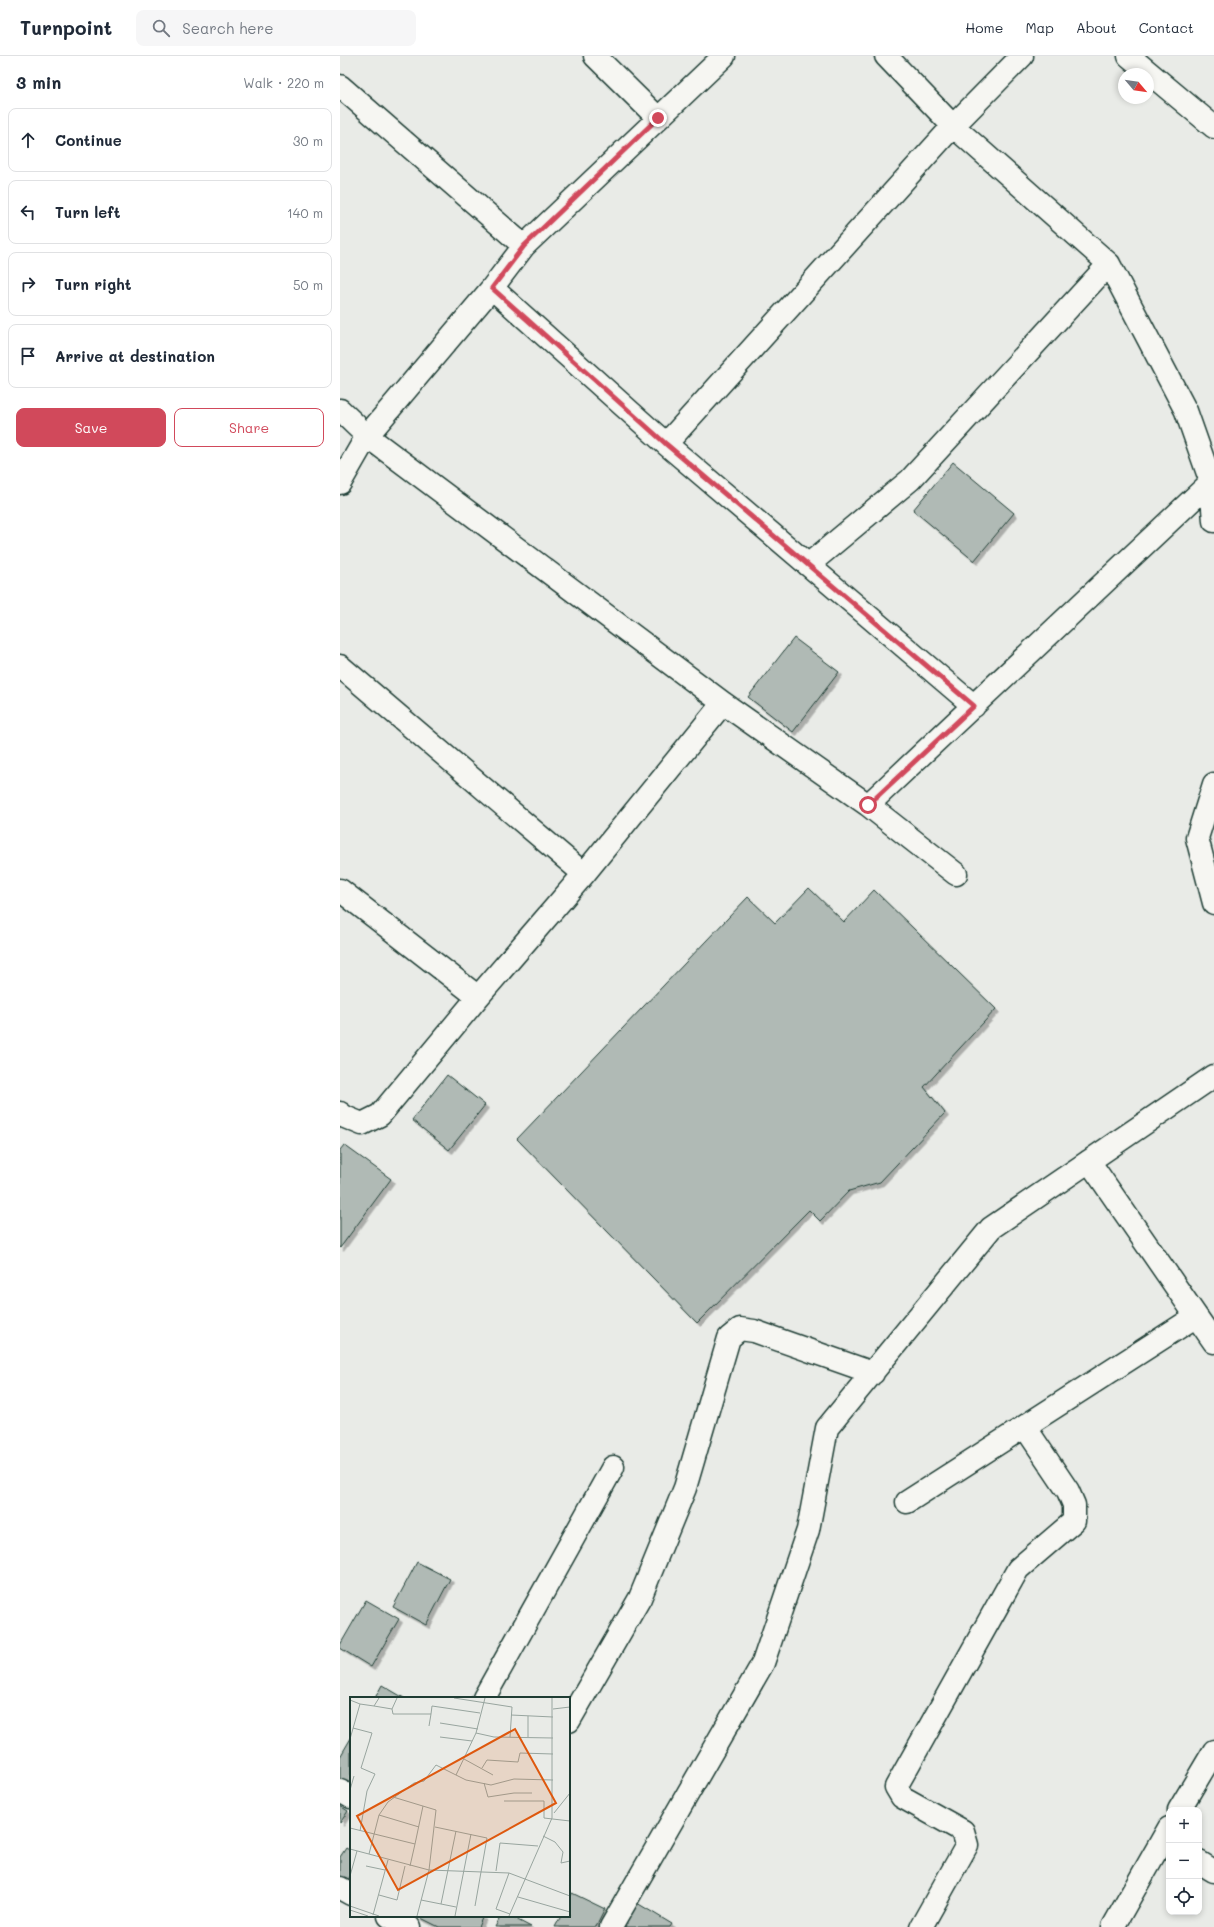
<!DOCTYPE html>
<html lang="en">
<head>
<meta charset="utf-8">
<style>
	body { margin:0; font-family:Mali,sans-serif; background:#f6f6f7; color:#1f2937 }
	.controls { position:absolute; right:12px; bottom:12px; display:grid; overflow:hidden; border-radius:8px; box-shadow:0 2px 6px #0003 }
	.controls button { width:36px; height:36px; display:grid; place-items:center; padding:0; border:0; border-bottom:1px solid #e0e1e3; background:#fff; color:#1f2937; font:20px sans-serif }
	.compass { position:absolute; left:778px; top:12px; width:36px; height:36px; border-radius:50%; background:#fff; box-shadow:0 2px 6px #0003; rotate:119deg }
	.stop { position:absolute; width:12px; height:12px; margin:-9px; border:3px solid #d1495b; border-radius:50%; background:#fff }
	.stop.end { background:#d1495b; border-color:#fff; box-shadow:0 1px 4px #0008 }
	.list { margin:0; padding:0; list-style:none }
	h2 { display:flex; justify-content:space-between; align-items:center; height:52px; margin:0; padding:0 16px; font-size:17px }
	h2 small { font-size:13px; font-weight:400; color:#747a83 }
	.list li { display:grid; grid-template-columns:26px 1fr auto; gap:12px; align-items:center; box-sizing:border-box; height:64px; margin:0 8px 8px; padding:0 8px; border:1px solid #e0e1e3; border-radius:8px }
	.list b { display:block; font-size:15px; white-space:nowrap }
	.list em { font-size:13px; font-style:normal; color:#747a83 }
	.actions { display:flex; gap:8px; padding:12px 16px }
	.actions a { flex:1; padding:9px 0; border:1px solid #d1495b; border-radius:8px; text-align:center; font-size:14px; color:#d1495b }
	.actions .main { background:#d1495b; color:#fff }
	.icon { flex:none; width:22px; height:22px; fill:none; stroke:currentColor; stroke-width:2; stroke-linecap:round; stroke-linejoin:round }
	.map { position:relative; flex:none; width:874px; height:1871px; overflow:hidden }
	header { display:flex; align-items:center; gap:24px; box-sizing:border-box; height:56px; padding:0 20px; background:#fff; border-bottom:1px solid #e0e1e3 }
	header strong { font-size:19px }
	nav { display:flex; gap:22px; margin-inline-start:auto; font-size:14px }
	.search { width:280px; height:36px; background:#f6f6f7; display:flex; align-items:center; gap:10px; box-sizing:border-box; padding:0 14px; border-radius:8px; color:#747a83; font-size:15px }
	main { display:flex }
	aside { flex:1; background:#fff }
	.map>svg:first-child { display:block }
	.building { fill:#b0bab5; stroke:#1f3d34; filter:url(#shadow) }
	.lines { fill:none; stroke-linecap:round; stroke-linejoin:round }
	.street-casing { stroke:#1f3d34; stroke-width:25 }
	.secondary-casing { stroke:#1f3d34; stroke-width:25 }
	.street { stroke:#f6f6f2; stroke-width:22 }
	.secondary { stroke:#f6f6f2; stroke-width:22 }
	.route { stroke:#d1495b; stroke-width:5 }
	.inset-road { fill:none; stroke:#98a59f; stroke-width:1 }
	.view { fill:#de580e; fill-opacity:0.15; stroke:#de580e; stroke-width:2 }
	.inset-edge { fill:none; stroke:#1f3d34; stroke-width:2 }
</style>
</head>
<body>
<header>
<strong>Turnpoint</strong>
<div class="search"><svg class="icon" aria-label="search" viewBox="0 0 24 24"><circle cx="10" cy="10" r="6"/><path d="M15 15l6 6"/></svg>Search here</div>
<nav><a>Home</a><a>Map</a><a>About</a><a>Contact</a></nav>
</header>
<main>
<aside>
<h2>3 min<small>Walk · 220 m</small></h2>
<ul class="list">
<li><svg class="icon" aria-label="ahead" viewBox="0 0 24 24"><path d="M12 20V5M6 11l6-6 6 6"/></svg><div><b>Continue</b></div><em>30 m</em></li>
<li><svg class="icon" aria-label="left" viewBox="0 0 24 24"><path d="M17 20v-9H6M10 6l-5 5 5 5"/></svg><div><b>Turn left</b></div><em>140 m</em></li>
<li><svg class="icon" aria-label="right" viewBox="0 0 24 24"><path d="M7 20v-9h11M14 6l5 5-5 5"/></svg><div><b>Turn right</b></div><em>50 m</em></li>
<li><svg class="icon" aria-label="arrive" viewBox="0 0 24 24"><path d="M6 21V4h12l-3 4 3 4H6"/></svg><div><b>Arrive at destination</b></div></li>
</ul>
<div class="actions"><a class="main">Save</a><a>Share</a></div>
</aside>
<div class="map">
<svg width="874" height="1871" viewBox="0 0 874 1871">
	<defs>
		<filter id="shadow"><feDropShadow dx="3.5" dy="3.5" stdDeviation="0" flood-color="#0004"/></filter>
	</defs>
	<rect width="100%" height="100%" fill="#e9ebe7"/>
	<filter id="ink" filterUnits="userSpaceOnUse"><feTurbulence type="fractalNoise" baseFrequency=".025" numOctaves="2"/><feDisplacementMap in="SourceGraphic" scale="8" xChannelSelector="R" yChannelSelector="G"/><feConvolveMatrix kernelMatrix="1 2 1 2 8 2 1 2 1" color-interpolation-filters="sRGB"/></filter>
	<g filter="url(#ink)">
		<!-- building -->
		<path class="building" d="M613,406L674,457L634,505L573,454Z
			M454,582L499,616L453,676L408,641Z
			M469,832L504,866L534,834L656,953L584,1031L605,1057L540,1126L509,1135L480,1165L469,1154L357,1267L177,1083L408,841L435,867Z
			M107,1019L145,1049L109,1094L72,1064Z
			M4,1089L51,1123L0,1192V1094Z
			M77,1506L110,1523L86,1569L53,1551Z
			M26,1544L59,1563L31,1611L0,1592V1589Z
			M42,1629L64,1642H35Z
			M11,1682V1735L0,1730V1701Z
			M0,1750L8,1755L0,1767Z
			M6,1792L11,1795V1819L4,1830L0,1827V1801Z
			M232,1837L265,1853L256,1871H215L221,1860H229V1844Z
			M292,1844L332,1868L330,1871H276Z
			M77,1860H143L138,1871H99Z
			M161,1860H170L191,1871H155Z"/>
		<g class="lines">
			<defs>
				<path id="street" d="M255,0L318,62
					M546,0L613,70L769,208L846,355L871,426L874,465
					M789,0L874,71
					M0,30L184,190
					M152,232L326,388L613,70L682,0
					M0,354L27,380L383,647L528,749L871,426
					M326,388L634,650
					M0,427L27,380L152,232L184,190L384,0
					M468,509L570,424L769,208
					M0,610L244,818
					M874,728L857,782L874,847
					M528,749L616,818
					M0,834L138,941
					M0,1057L5,1061L22,1068L40,1059L138,941L244,818L383,647
					M749,1105L874,1286
					M567,1446L855,1261
					M144,1642L273,1411
					M229,1665L300,1542L345,1432L389,1282L400,1273L414,1275L533,1317
					M0,1735L11,1741
					M839,1754L874,1695
					M859,1806L874,1815
					M271,1871L423,1607L468,1474L487,1372L651,1172L874,1020
					M581,1871L627,1789L623,1775L562,1741L556,1731L678,1513L734,1465V1449L728,1435L685,1371
					M773,1871L829,1772"/>
				<path id="secondary" d="M0,1832L11,1838
					M49,1860L69,1871"/>
			</defs>
			<!-- street casing -->
			<use href="#street" class="street-casing"/>
			<!-- secondary casing -->
			<use href="#secondary" class="secondary-casing"/>
			<!-- street -->
			<use href="#street" class="street"/>
			<!-- secondary -->
			<use href="#secondary" class="secondary"/>
		</g>
	</g>
	<g class="lines" filter="url(#ink)">
		<!-- route -->
		<path class="route" d="M318,62L184,190L152,232L326,388L634,650L528,749"/>
	</g>
	<!-- overview -->
	<g transform="translate(10 1641)">
		<rect width="220" height="220" fill="#e9ebe7"/>
		<path class="inset-road" d="M47,1L42,12L43,17H81L82,9L130,16M104,1L162,10L160,40M0,3L10,7L0,42M10,7L24,9L29,1M24,9L42,12M203,12L220,10M161,18L203,20M90,26L128,32M79,29L81,17M3,31L22,36L11,71L25,77L17,94L10,134M126,36L144,40L203,41M90,40L122,44M178,40V19M114,62L143,78M132,71L137,63L168,65L170,56L203,57M106,78L126,36L135,1M134,86L138,100L164,96H182M0,93L4,79M43,100L86,113L79,173L67,219M154,104H194V121L220,124M204,116L220,96M29,118L69,130M85,130L137,141L125,209M0,131L65,147L60,169M193,139L205,145L213,155L211,166L220,164M65,147L73,109M0,152L79,173L159,176L220,199M19,157L29,118L38,105L64,86L74,84L86,68L116,83L141,88L164,82L203,83M16,169L35,173M146,174L150,146L188,149M159,176L146,212L160,217M0,179L7,154M29,198L47,203L55,169M168,200L220,215M71,203L91,207L106,134M91,207L106,210M0,209L29,219M0,213L18,219M23,218L38,163M105,219L121,137M159,219L202,121V1"/>
		<path class="view" d="M165,32L206,106L48,193L7,119Z"/>
		<rect width="220" height="220" class="inset-edge"/>
	</g>
</svg>
<div class="controls">
<button>+</button>
<button>−</button>
<button><svg class="icon" aria-label="locate" viewBox="0 0 24 24"><circle cx="12" cy="12" r="6"/><path d="M12 2v4M12 18v4M2 12h4M18 12h4"/></svg></button>
</div>
<svg class="compass" viewBox="-18 -18 36 36"><path d="M0-13l5 13h-10z" fill="#e53935"/><path d="M0 13l5-13h-10z" fill="#747a83"/></svg>
<div class="stop" style="left:528px;top:749px"></div>
<div class="stop end" style="left:318px;top:62px"></div>
</div>
</main>
</body>
</html>
